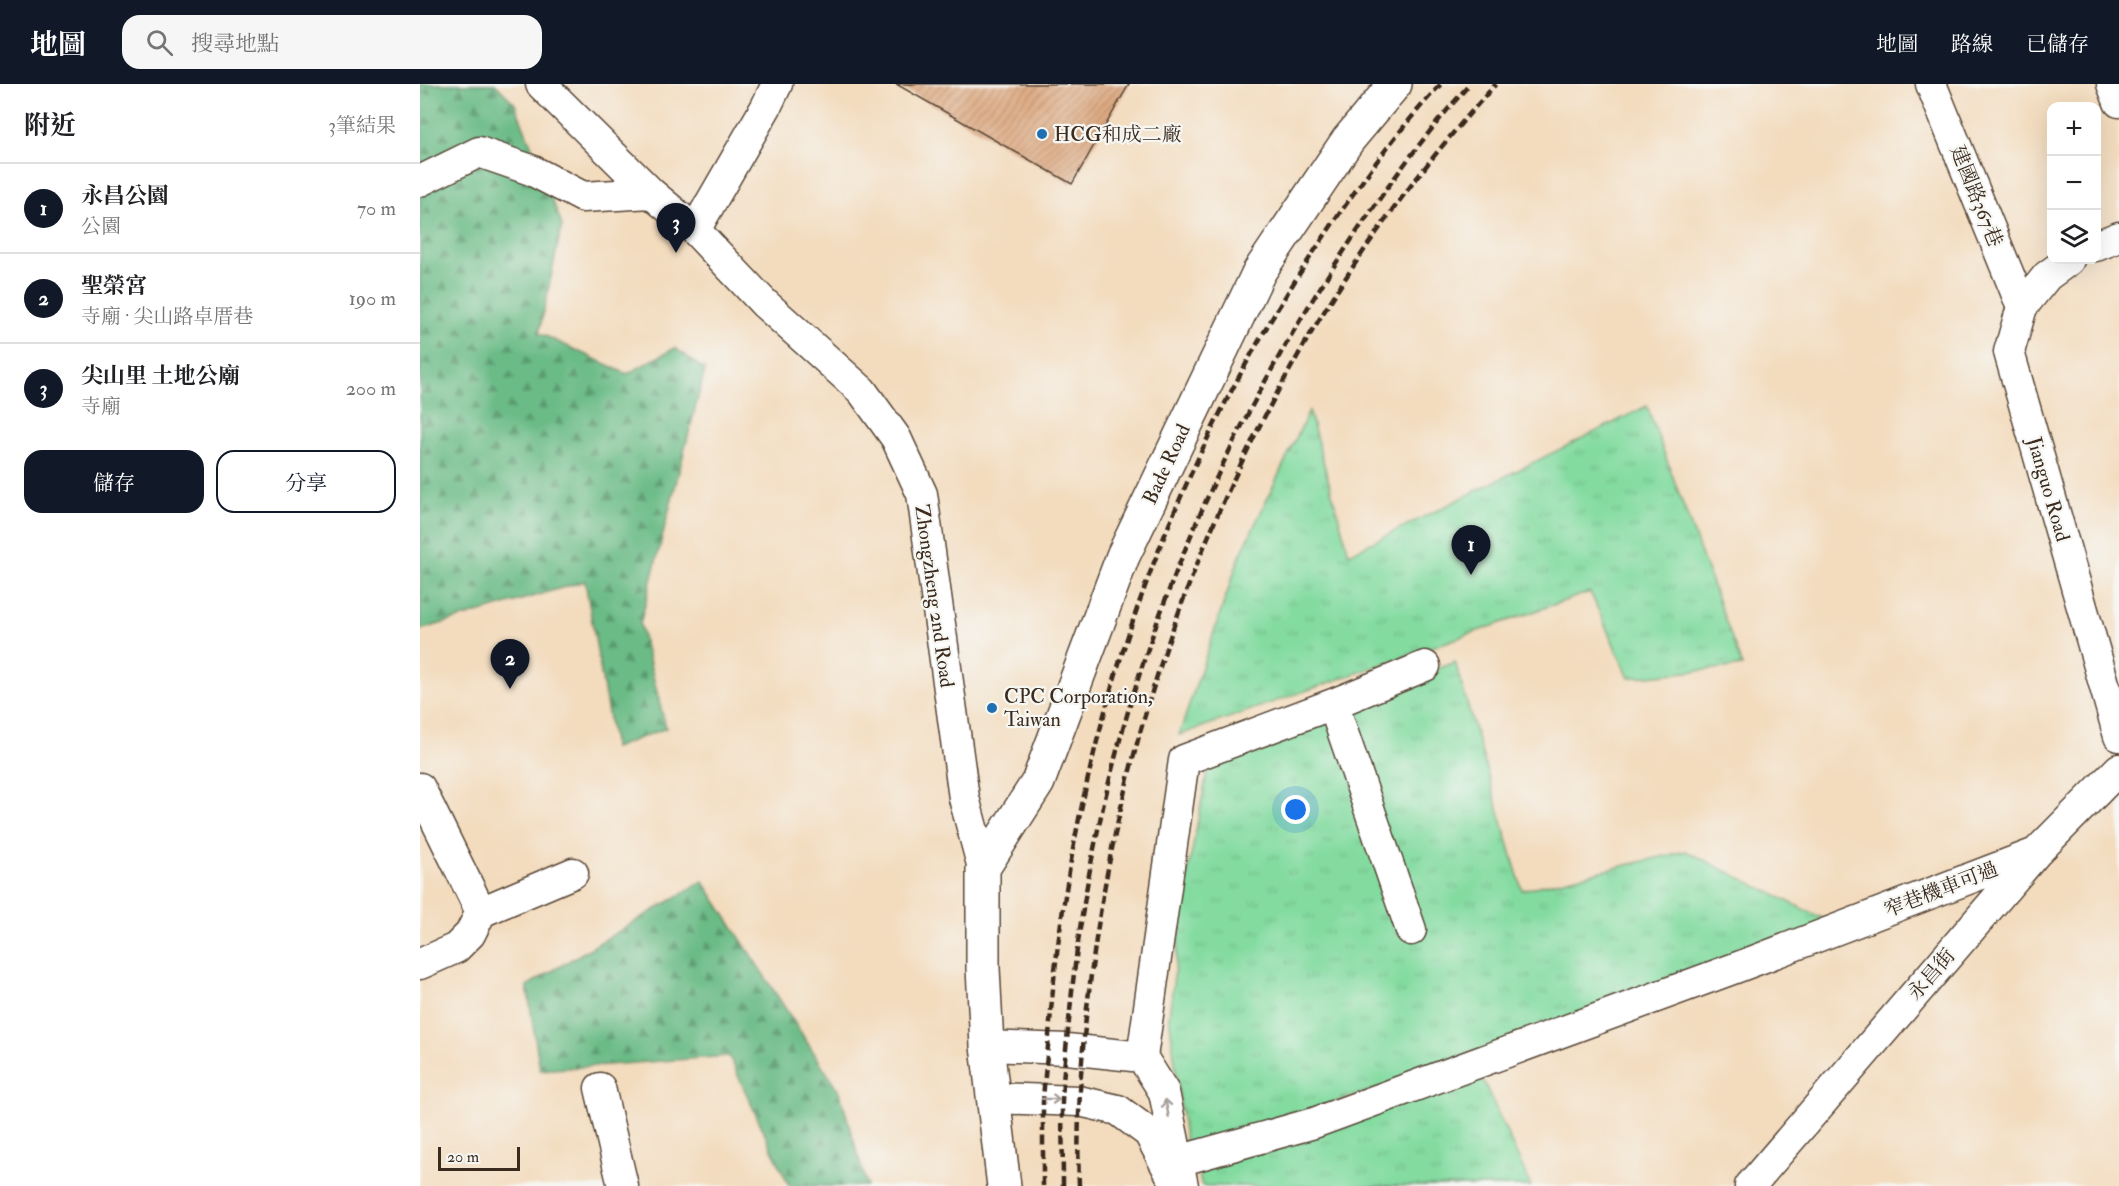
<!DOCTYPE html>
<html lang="zh-TW">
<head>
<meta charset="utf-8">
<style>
	body { margin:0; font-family:"IM FELL Double Pica","Noto Serif TC",serif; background:#f6f6f6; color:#202124 }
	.controls { position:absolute; right:18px; top:18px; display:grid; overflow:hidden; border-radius:12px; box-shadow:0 6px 24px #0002 }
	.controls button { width:54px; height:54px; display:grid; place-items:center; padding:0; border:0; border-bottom:2px solid #e0e0e0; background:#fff; color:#202124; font:30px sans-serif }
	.scale { position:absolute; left:18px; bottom:15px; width:82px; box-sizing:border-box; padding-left:6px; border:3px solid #3b2a1e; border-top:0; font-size:16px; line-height:21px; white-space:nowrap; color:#3b2a1e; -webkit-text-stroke:4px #f6f6f2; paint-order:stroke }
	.you { position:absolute; left:876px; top:726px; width:21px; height:21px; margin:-15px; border:4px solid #fff; border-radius:50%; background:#1a73e8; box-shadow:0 0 0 9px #1a73e833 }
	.badge { display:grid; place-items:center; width:39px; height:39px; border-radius:50%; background:#111827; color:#fff; font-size:20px; font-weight:700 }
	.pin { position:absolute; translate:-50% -50px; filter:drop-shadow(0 2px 3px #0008) }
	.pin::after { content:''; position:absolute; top:32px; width:21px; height:18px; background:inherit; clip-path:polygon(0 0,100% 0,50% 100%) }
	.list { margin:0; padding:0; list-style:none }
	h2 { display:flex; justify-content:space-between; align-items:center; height:78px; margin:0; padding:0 24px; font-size:26px }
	h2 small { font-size:20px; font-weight:400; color:#757577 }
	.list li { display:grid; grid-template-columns:39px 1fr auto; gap:18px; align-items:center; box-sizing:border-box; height:90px; padding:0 24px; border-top:2px solid #e0e0e0 }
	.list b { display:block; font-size:22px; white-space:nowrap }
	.list p { margin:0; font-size:20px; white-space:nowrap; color:#757577 }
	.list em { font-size:20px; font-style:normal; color:#757577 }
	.actions { display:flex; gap:12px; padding:18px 24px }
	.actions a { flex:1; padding:14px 0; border:2px solid #111827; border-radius:18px; text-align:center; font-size:21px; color:#111827 }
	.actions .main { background:#111827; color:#fff }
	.icon { flex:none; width:33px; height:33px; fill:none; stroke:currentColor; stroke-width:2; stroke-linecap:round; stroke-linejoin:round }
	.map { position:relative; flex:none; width:1699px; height:1102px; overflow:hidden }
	header { display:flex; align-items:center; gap:36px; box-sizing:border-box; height:84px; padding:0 30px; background:#111827; color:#fff }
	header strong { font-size:28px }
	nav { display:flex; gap:33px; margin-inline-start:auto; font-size:21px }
	.search { width:420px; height:54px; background:#f6f6f6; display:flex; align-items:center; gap:15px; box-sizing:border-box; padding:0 21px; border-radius:18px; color:#757577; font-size:22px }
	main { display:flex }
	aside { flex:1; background:#fff }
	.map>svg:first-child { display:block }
	.forest { fill:url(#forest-firs); stroke:#527252; stroke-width:1.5 }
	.park { fill:url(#park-tufts); stroke:#5f825f; stroke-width:1.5 }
	.building { fill:url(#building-hatch) }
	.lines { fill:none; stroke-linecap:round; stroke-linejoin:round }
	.minor-casing { stroke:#574536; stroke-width:33 }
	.major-casing { stroke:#574536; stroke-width:36 }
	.minor { stroke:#fff; stroke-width:30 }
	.major { stroke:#fff; stroke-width:33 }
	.rail { stroke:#3b2a1e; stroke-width:4.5; stroke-dasharray:9 4.5; stroke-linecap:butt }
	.oneway { stroke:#a79f9a }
	.poi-dot { fill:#1f6fb2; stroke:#f6f6f2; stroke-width:2 }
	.labels { text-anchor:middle; stroke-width:4.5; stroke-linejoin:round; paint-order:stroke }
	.poi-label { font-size:20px; fill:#3b2a1e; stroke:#f6f6f2; text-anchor:start }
	.street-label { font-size:20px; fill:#3b2a1e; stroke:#f6f6f2 }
</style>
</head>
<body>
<header>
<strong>地圖</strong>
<div class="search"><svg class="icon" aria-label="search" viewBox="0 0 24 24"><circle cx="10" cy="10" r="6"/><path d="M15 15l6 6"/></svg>搜尋地點</div>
<nav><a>地圖</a><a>路線</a><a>已儲存</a></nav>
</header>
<main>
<aside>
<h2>附近<small>3筆結果</small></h2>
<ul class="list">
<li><span class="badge">1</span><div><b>永昌公園</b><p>公園</p></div><em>70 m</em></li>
<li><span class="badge">2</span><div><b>聖榮宮</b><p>寺廟 · 尖山路卓厝巷</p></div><em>190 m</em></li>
<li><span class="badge">3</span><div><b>尖山里 土地公廟</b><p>寺廟</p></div><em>200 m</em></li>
</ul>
<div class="actions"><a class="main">儲存</a><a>分享</a></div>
</aside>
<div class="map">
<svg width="1699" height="1102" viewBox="0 0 1699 1102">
	<defs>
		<pattern id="forest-firs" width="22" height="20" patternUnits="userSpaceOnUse" patternTransform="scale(1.5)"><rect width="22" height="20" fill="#6abb86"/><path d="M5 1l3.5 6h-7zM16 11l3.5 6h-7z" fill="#58986d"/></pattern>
		<pattern id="park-tufts" width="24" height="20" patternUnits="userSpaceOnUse" patternTransform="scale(1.5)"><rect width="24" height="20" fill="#83dba0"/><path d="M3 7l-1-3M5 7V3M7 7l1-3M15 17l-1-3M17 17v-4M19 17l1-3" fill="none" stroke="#72bc89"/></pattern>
		<pattern id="building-hatch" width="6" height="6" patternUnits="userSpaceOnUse" patternTransform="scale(1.5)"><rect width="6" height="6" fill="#dda77e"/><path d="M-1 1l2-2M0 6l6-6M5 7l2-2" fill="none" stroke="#b48867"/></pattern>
	</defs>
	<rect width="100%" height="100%" fill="#f6f6f2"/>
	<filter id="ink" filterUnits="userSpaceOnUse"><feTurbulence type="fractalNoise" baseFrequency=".0167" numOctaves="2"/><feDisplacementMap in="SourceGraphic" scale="12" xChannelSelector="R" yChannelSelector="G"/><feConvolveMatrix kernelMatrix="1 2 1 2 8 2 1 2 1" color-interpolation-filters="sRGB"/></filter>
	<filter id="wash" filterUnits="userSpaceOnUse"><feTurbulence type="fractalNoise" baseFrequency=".008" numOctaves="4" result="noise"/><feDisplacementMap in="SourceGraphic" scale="24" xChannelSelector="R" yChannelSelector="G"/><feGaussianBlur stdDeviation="1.35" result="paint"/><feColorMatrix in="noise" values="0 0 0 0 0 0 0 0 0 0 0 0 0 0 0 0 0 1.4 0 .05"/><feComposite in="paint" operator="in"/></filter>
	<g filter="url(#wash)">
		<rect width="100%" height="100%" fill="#f3dbbd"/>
		<!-- forest -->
		<path class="forest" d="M0,0H75L95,20L142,141L119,249L207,290L255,264L285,286L220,540L246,644L194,664L165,497L0,546Z
			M283,797L420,1009L447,1102H369L309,972L120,986L107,902Z"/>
		<!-- park -->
		<path class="park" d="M1227,322L1322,582L1209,594L1170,508L759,651L819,474L889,327L929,470Z
			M1035,578L1102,806L1266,767L1414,840L976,999L766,1064L749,932L766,798L790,674Z
			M1062,994L1111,1102H782L777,1085Z"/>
		<g id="blocks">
			<!-- building -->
			<path class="building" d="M476,0H709L652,100Z"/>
		</g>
	</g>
	<g filter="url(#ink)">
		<use href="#blocks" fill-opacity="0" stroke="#574536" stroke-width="1.5"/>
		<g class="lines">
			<defs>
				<path id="minor" d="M121,0L231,109L275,146L344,219L442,307L476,354L502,410L544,714L563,784
					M1511,0L1602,223
					M1692,0L1699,18
					M0,97L59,68L111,86L163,113L231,109
					M275,146L346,23L357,0
					M1676,162L1699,153
					M1649,176L1627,192L1602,223L1589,268L1699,652
					M913,620L991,846
					M0,704L61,828
					M61,828L153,789
					M0,880L36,864L50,850L61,828
					M567,962L647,965L722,973L744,1008L763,1102
					M722,973L764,676L913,620L1005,582
					M180,1004L203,1102
					M573,1014L659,1017L698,1026L729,1049L750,1089
					M758,1077L894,1039L1318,883L1616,769
					M1330,1102L1616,769L1699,685"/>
				<path id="major" d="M584,1102L567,962L563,884V784L618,698L703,472L839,188L928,56L975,0"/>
			</defs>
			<!-- minor casing -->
			<use href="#minor" class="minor-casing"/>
			<!-- major casing -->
			<use href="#major" class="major-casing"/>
			<!-- minor -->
			<use href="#minor" class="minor"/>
			<!-- major -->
			<use href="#major" class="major"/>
			<!-- rail -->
			<path class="rail" d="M623,1102C623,1074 623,1046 623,1018C624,996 627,974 629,952C649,671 741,396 897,163C935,106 975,49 1021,0
				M643,1102C643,1074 642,1046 642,1018C643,988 647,957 650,927C675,661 770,402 916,179C957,117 1000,55 1050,0
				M659,1102C656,1019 664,937 676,855C723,539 860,236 1076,0"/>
		</g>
		<!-- one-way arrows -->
		<defs><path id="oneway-shaft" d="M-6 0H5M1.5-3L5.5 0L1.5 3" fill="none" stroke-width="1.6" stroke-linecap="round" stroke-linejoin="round" transform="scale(1.5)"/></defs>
		<g class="oneway">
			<use href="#oneway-shaft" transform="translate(631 1015) rotate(2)"/>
			<use href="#oneway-shaft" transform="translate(747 1024) rotate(-101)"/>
		</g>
	</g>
	<!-- markers -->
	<g class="poi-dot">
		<circle cx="622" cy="50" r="6"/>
		<circle cx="572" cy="624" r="6"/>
	</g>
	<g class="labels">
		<!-- poi labels -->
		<g class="poi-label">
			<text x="634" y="57">HCG和成二廠</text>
			<text x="584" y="619">CPC Corporation,<tspan x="584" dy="23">Taiwan</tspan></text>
		</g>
		<!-- street labels -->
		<g class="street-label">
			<text transform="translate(1557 112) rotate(68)" y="7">建國路367巷</text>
			<text transform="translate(746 380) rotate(-65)" y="7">Bade Road</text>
			<text transform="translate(1629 405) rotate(74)" y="7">Jianguo Road</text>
			<text transform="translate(515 512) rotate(82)" y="7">Zhongzheng 2nd Road</text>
			<text transform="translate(1521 805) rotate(-21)" y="7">窄巷機車可過</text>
			<text transform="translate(1511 890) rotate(-49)" y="7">永昌街</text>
		</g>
	</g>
</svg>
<div class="controls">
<button>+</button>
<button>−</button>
<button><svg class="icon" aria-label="layers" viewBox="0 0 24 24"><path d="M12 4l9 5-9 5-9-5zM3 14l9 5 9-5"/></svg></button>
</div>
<div class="scale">20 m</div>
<div class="you"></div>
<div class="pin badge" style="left:1051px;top:491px">1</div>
<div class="pin badge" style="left:90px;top:605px">2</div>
<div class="pin badge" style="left:256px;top:169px">3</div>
</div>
</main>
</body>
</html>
